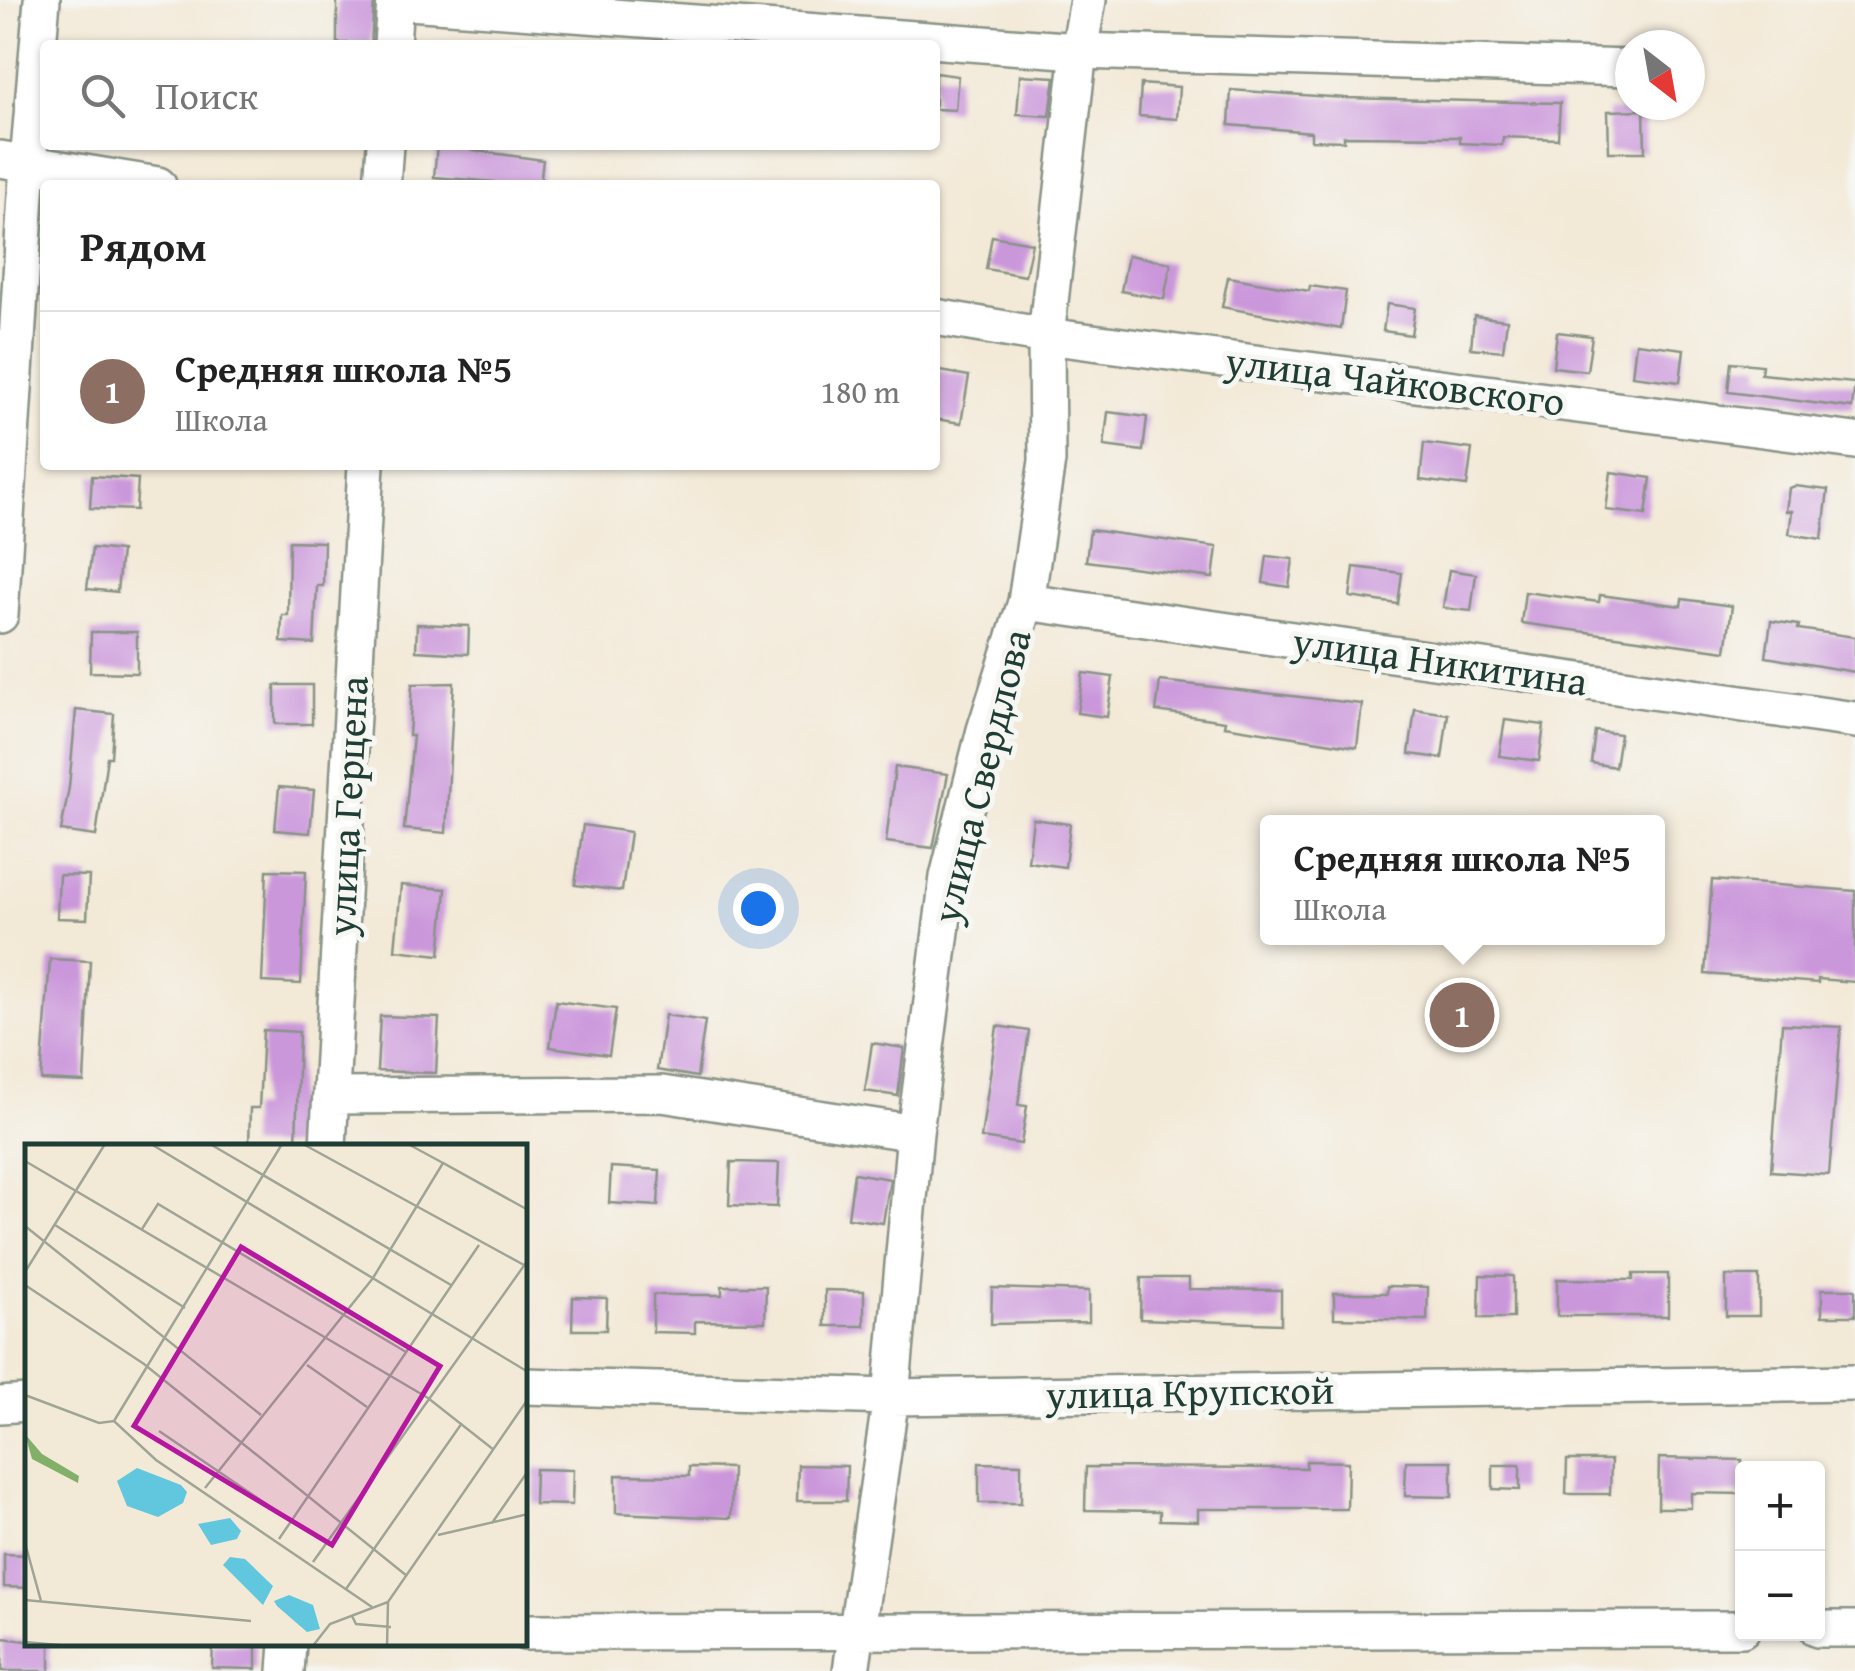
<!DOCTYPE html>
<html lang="ru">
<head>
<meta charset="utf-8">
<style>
	body { margin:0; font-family:"Gentium Book Plus",serif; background:#f6f6f6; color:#222 }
	.controls { position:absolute; right:30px; bottom:30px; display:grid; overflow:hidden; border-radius:10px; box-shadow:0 2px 8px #0004 }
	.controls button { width:90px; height:90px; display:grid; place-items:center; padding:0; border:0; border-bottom:2px solid #e0e0e0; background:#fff; color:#222; font:50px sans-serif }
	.compass { position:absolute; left:1615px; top:30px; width:90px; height:90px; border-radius:50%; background:#fff; box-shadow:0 2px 8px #0004; rotate:149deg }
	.you { position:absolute; left:758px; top:908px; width:35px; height:35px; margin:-25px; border:8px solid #fff; border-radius:50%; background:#1a73e8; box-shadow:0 0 0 15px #1a73e833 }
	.badge { display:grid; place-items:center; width:65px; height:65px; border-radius:50%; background:#7c3aed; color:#fff; font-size:32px; font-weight:700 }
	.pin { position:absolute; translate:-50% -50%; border:5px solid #fff; box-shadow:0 2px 10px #0006 }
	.popup { position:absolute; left:1260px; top:815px; width:405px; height:130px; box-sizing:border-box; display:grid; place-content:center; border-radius:10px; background:#fff; filter:drop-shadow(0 2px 8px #0005); font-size:32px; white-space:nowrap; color:#767676 }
	.popup b { font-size:38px; color:#222 }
	.popup::after { content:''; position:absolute; left:50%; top:100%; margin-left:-20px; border:20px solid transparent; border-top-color:#fff }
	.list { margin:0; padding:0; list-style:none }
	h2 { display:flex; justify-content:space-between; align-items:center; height:130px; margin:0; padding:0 40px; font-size:42px }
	h2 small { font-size:32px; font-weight:400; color:#767676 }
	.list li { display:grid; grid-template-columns:65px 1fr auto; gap:30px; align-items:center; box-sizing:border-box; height:160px; padding:0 40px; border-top:2px solid #e0e0e0 }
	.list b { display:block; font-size:38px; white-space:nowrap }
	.list p { margin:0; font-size:32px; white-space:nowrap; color:#767676 }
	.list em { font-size:32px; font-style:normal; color:#767676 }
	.icon { flex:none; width:55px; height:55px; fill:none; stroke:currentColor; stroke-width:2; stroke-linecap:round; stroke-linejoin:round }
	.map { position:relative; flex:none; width:1855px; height:1671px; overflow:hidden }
	.search { position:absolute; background:#fff; box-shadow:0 2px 8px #0004; left:40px; top:40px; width:900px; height:110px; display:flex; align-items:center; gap:25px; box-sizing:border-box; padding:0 35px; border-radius:10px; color:#767676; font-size:38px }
	.panel { position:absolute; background:#fff; box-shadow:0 2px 8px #0004; left:40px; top:180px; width:900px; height:290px; border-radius:10px }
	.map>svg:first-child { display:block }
	.building { fill:#cb97db }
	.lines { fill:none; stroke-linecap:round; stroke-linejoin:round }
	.minor-casing { stroke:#899386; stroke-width:40 }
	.minor { stroke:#fff; stroke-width:35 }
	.labels { text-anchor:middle; stroke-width:10; stroke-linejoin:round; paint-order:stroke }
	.street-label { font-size:40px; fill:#1f3d34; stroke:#f6f6f2 }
	.inset-road { fill:none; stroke:#9ea496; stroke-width:2.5 }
	.view { fill:#b5179e; fill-opacity:0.15; stroke:#b5179e; stroke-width:5 }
	.inset-edge { fill:none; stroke:#1f3d34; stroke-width:5 }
</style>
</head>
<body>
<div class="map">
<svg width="1855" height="1671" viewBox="0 0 1855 1671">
	<rect width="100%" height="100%" fill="#f6f6f2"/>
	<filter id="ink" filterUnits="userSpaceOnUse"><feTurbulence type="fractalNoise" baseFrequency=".01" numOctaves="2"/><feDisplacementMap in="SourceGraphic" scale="20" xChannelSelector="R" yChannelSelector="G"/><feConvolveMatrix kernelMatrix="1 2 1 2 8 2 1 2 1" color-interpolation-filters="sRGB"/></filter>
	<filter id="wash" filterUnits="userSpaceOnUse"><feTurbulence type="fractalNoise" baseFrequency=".0048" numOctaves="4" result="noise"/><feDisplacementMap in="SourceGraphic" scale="40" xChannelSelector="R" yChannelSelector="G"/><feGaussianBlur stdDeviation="2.25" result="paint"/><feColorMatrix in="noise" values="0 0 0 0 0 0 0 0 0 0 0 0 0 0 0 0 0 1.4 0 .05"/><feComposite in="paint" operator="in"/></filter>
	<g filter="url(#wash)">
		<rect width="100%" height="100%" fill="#f3e9d7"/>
		<g id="blocks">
			<!-- building -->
			<path class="building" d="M337,0H374L371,43H337Z
				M935,73L958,76L955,110L935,109Z
				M1020,75L1055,77L1050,116L1017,114Z
				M1141,84L1179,87L1177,119L1139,116Z
				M1231,90L1345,98L1560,103L1558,139L1503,137L1502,145L1460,143V137L1344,136V141L1311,140V132L1229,125Z
				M1644,110L1645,152H1609L1608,111Z
				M437,145H471L470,150L543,160L540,185H494V182L434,177Z
				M992,236L1032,243L1025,276L986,269Z
				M1128,255L1171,263L1164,299L1121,291Z
				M1228,277L1309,291L1310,286L1346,291L1341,329L1222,307Z
				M1387,304L1415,308L1411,335L1383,331Z
				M1474,316L1507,320L1503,351L1471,348Z
				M1557,332L1592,336L1587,371L1553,367Z
				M1636,343L1684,349L1680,382L1632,376Z
				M1731,362L1762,365L1761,374L1855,383L1852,408L1728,392Z
				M935,370L969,376L961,423L935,419Z
				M1108,412L1147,417L1143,451L1104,446Z
				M1424,443L1472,449L1467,486L1420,480Z
				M1611,472L1651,478L1646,515L1606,510Z
				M92,476L138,479L136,510L90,508Z
				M1795,486L1828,490L1822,539L1789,534L1792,511H1786L1789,488Z
				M1090,530L1217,547L1213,578L1086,561Z
				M289,541L324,542L323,586H317L314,644L281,642L282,615H288Z
				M92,548L121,551L117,592L87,589Z
				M1267,556L1293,559L1289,587L1263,583Z
				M1354,567L1402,573L1398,604L1350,597Z
				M1449,570L1476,574L1471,611L1443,608Z
				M1525,592L1599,602L1600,595L1681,606L1682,599L1732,606L1726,651L1521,623Z
				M1771,621L1799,625L1798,629L1855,637V672L1766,657Z
				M417,624L469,626L468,654L416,651Z
				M91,632H137V673L90,672Z
				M1083,673L1113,677L1107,717L1077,713Z
				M1160,681L1362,704L1357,747L1224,726L1225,721L1156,711Z
				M454,683L446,833L404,829L413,736H409L412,684Z
				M275,685H312V724H275Z
				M1415,709L1448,714L1442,758L1409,754Z
				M76,710L114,714L111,757H107L96,836L61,831L69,787Z
				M1505,720L1544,725L1539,761L1499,756Z
				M1595,731L1620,734L1615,767L1591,763Z
				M895,767L948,774L933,848L886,842Z
				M279,787L314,790L310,833L275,830Z
				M1033,819L1070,824L1065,867L1028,862Z
				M583,825L630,832L622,891L575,885Z
				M267,870L306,871L301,984L262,982Z
				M59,875L89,876L87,919L57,918Z
				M1712,880L1855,891V982L1818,979V983L1705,974Z
				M401,885L446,889L440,955L395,950Z
				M50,959L90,961L84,1082L41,1080Z
				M556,1001L616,1009L609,1055L550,1047Z
				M665,1015L705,1021L697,1077L657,1070Z
				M380,1016L439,1018L436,1073L377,1071Z
				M1782,1024L1841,1027L1829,1175L1771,1171Z
				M997,1026L1029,1031L1018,1105L1027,1106L1021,1144L981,1138Z
				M263,1030L299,1032L296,1146H249L250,1108H259Z
				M872,1043L904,1048L898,1096L865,1091Z
				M731,1162L779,1163L777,1207L729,1205Z
				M611,1167L660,1170L658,1206L609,1203Z
				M854,1173L890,1179L883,1223L848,1218Z
				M1633,1274H1668V1316H1557V1279L1633,1280Z
				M1480,1275L1513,1276V1318H1479Z
				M1726,1276H1759V1316H1726Z
				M1141,1278H1189V1289L1281,1290V1324L1140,1319Z
				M722,1286H766L765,1322L695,1321V1333L653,1332V1295H722Z
				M1387,1286L1428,1287L1427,1320L1334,1318V1293H1387Z
				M992,1288L1089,1291V1322L991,1324Z
				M1822,1289H1855V1316H1822Z
				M825,1290L864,1291V1326H825Z
				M573,1297L607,1298L606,1330H572Z
				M1659,1458L1742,1460V1494L1691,1493V1508H1658Z
				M1567,1460H1611L1610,1494H1566Z
				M1306,1461L1348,1462L1347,1509H1198V1521L1160,1520V1511L1085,1510L1086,1467L1306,1468Z
				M1406,1461H1452V1497L1405,1496Z
				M979,1463L1021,1464V1503H979Z
				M798,1465L847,1466L846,1501H797Z
				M1493,1465H1520V1490L1493,1489Z
				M689,1467L732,1468L731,1518L616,1513V1475L689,1476Z
				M535,1469L573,1470L572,1505L534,1504Z
				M4,1554L28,1555V1588L4,1587Z
				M3,1638L50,1644V1671H2Z
				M213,1644H256V1669L212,1668Z"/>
		</g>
	</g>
	<g filter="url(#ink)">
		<use href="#blocks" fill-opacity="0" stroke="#899386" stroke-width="2.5"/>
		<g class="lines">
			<defs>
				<path id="minor" d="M395,1L1079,51L1630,68
					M392,45L395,0
					M0,159L158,185
					M382,185L385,145
					M935,317L1046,336L1855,441
					M1026,602L1855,720
					M0,615L28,163L42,0
					M331,1096L662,1094L915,1133
					M328,1146L366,465
					M525,1386L891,1397L1855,1383
					M0,1405L28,1403
					M1818,1629H1855
					M525,1632L1742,1629
					M286,1671L288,1644
					M851,1671L891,1397L915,1133L948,877L985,730L1026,602L1047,461L1046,336L1079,51L1088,0"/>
			</defs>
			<!-- minor casing -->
			<use href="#minor" class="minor-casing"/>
			<!-- minor -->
			<use href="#minor" class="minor"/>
		</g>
	</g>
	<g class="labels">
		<!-- street labels -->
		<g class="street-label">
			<text transform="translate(1395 381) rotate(7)" y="14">улица Чайковского</text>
			<text transform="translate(1440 661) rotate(8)" y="14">улица Никитина</text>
			<text transform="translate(981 776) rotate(-76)" y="14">улица Свердлова</text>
			<text transform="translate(347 806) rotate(-87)" y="14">улица Герцена</text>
			<text transform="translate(1190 1392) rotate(-1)" y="14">улица Крупской</text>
		</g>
	</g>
	<!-- overview -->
	<g transform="translate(25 1144)">
		<rect width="502" height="502" fill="#f3e9d7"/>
		<path d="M0,290L17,310L54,332L53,339L7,315Z" fill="#83b068"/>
		<path d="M112,324L156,341L162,348L158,359L133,373L102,362L92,337ZM205,374L216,387L212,395L186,401L173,380ZM205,413L220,415L248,442L238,461L198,421ZM264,451L288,461L295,485L282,488L252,462L249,457Z" fill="#61c7de"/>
		<path class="inset-road" d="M126,0L503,228M185,0L426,141M278,0L499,121M383,0L418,19M0,17L403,254L469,306M30,81L160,164M0,82L236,271M117,85L133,60L381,208M0,128L80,0M0,141L119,220L382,432M282,221L342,263M0,251L74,279L89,277L131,316L347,463M89,277L257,0M134,287L265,376M180,344L348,134L418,19L503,66M467,379L503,327M413,391L503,370M254,395L454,101M0,399L16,457M288,418L503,116M321,445L437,279M0,456L226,477M327,472L331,480L366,483M0,498L56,503M287,503L305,480L363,458L503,255M362,503L363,458"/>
		<path class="view" d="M216,103L415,222L307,401L109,282Z"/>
		<rect width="502" height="502" class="inset-edge"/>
	</g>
</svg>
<div class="controls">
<button>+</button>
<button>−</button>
</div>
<svg class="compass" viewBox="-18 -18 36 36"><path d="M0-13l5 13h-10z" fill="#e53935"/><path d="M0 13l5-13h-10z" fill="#767676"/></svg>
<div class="you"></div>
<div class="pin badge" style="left:1462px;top:1015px;background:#8d6e63">1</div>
<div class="popup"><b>Средняя школа №5</b>Школа</div>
<div class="search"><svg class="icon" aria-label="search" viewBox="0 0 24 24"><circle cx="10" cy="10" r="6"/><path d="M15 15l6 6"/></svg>Поиск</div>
<section class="panel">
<h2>Рядом<small></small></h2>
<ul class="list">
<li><span class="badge" style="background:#8d6e63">1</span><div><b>Средняя школа №5</b><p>Школа</p></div><em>180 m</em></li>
</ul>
</section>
</div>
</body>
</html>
